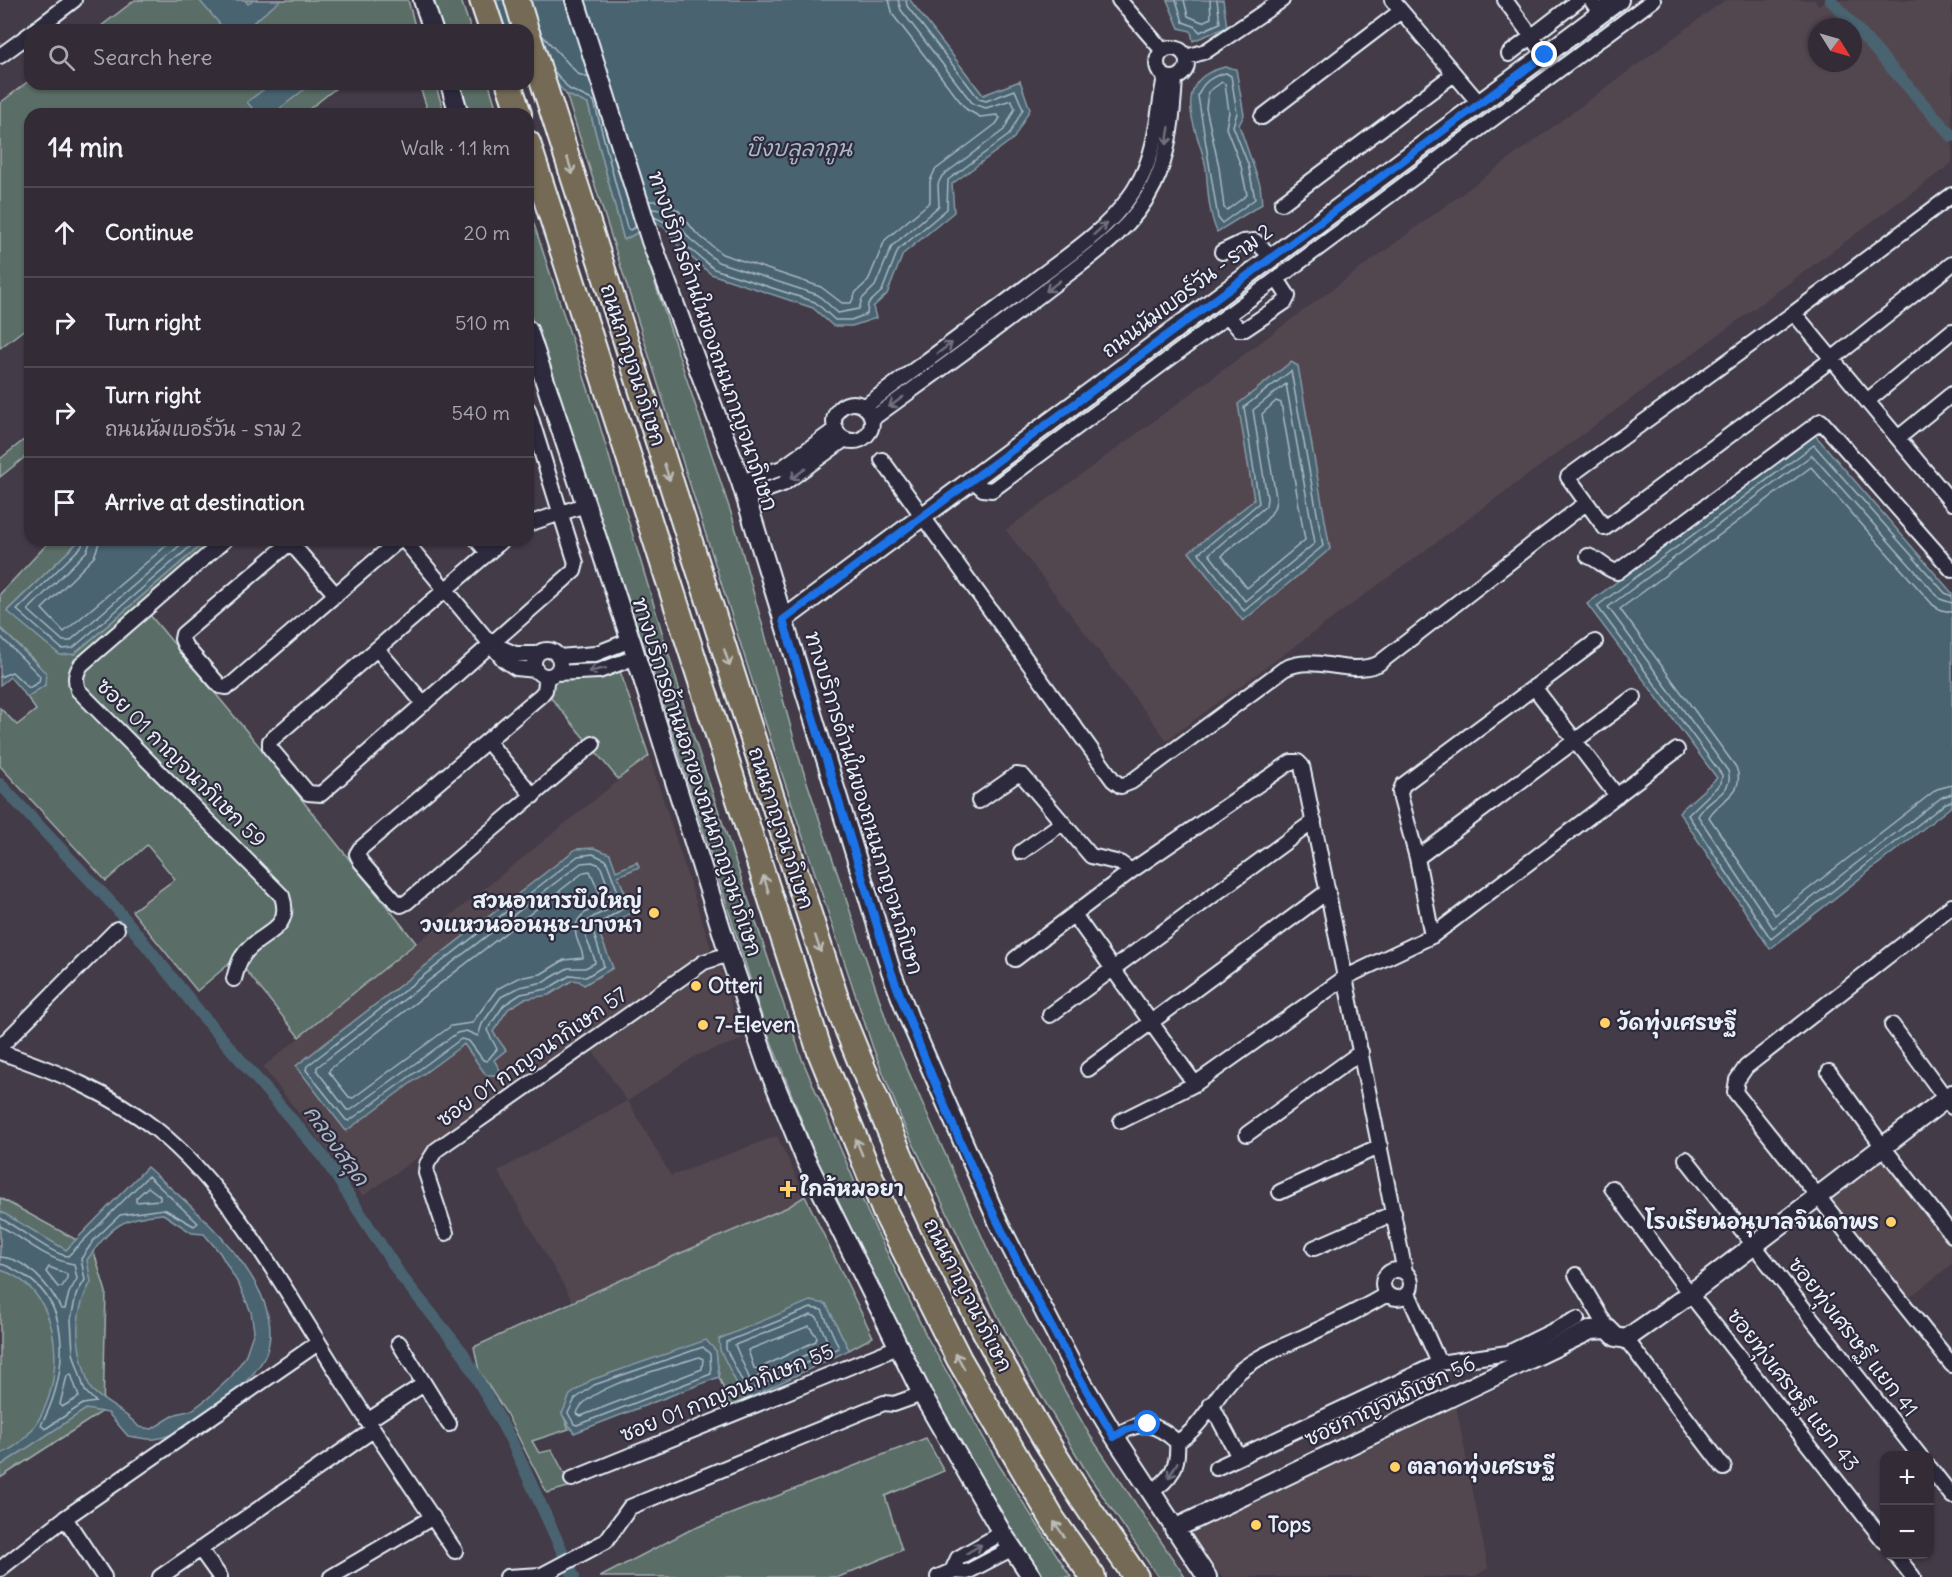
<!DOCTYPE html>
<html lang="en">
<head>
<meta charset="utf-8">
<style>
	body { margin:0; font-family:Delius,"Playpen Sans Thai",sans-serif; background:#3e3842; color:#f1f3f6 }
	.controls { position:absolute; right:18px; bottom:18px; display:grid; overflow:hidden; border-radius:12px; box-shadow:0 2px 4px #0004 }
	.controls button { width:54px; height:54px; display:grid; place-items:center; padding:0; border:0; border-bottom:2px solid #4e4851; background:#332c36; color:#f1f3f6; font:30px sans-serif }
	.compass { position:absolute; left:1808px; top:18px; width:54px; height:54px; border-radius:50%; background:#332c36; box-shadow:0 2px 4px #0004; rotate:127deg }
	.stop { position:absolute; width:18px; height:18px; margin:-14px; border:4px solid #1a73e8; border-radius:50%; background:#fff }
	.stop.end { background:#1a73e8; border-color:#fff; box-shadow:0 2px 6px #0008 }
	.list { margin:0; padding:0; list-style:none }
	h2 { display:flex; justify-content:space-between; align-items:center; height:78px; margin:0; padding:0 24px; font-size:26px }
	h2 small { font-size:20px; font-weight:400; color:#a9a7ad }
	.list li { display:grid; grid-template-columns:39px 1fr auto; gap:18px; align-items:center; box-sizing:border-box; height:90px; padding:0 24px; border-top:2px solid #4e4851 }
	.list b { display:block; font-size:22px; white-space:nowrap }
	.list p { margin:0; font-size:20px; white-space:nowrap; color:#a9a7ad }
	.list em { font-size:20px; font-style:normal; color:#a9a7ad }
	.icon { flex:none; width:33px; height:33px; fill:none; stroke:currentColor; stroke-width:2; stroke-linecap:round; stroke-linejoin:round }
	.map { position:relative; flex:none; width:1952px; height:1577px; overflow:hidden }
	.search { position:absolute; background:#332c36; box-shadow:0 2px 4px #0004; left:24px; top:24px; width:510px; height:66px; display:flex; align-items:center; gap:15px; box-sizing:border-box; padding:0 21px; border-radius:18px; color:#a9a7ad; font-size:22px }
	.panel { position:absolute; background:#332c36; box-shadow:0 2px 4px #0004; left:24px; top:108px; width:510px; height:438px; border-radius:18px }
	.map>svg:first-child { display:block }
	.built { fill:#534750; fill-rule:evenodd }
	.green { fill:#5a6d66; stroke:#a1afaf; stroke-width:1.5 }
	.water { fill:#4a6371; stroke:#899ca7; stroke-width:1.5; fill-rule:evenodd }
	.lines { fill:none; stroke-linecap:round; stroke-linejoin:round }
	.shore { stroke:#a9b8c2; stroke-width:1.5 }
	.canal { stroke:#4a6371; stroke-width:12 }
	.street-casing { stroke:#e8f1f8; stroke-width:18 }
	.secondary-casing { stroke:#e8f1f8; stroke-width:22 }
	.highway-casing { stroke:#e8f1f8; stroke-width:28 }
	.street { stroke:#2f2a3d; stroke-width:14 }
	.secondary { stroke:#2f2a3d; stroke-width:18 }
	.highway { stroke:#746b55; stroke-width:24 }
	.oneway { stroke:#70707e }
	.oneway2 { stroke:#babbb7 }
	.route { stroke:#1a73e8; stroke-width:8 }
	.poi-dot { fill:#ffd166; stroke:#2f2a3d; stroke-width:2 }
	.labels { text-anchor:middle; stroke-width:4.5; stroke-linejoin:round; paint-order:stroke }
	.street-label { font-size:21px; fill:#e8f1f8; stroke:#2f2a3d }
	.poi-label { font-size:21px; font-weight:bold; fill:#e8f1f8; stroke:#2f2a3d; text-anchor:start }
	.water-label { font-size:22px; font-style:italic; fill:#a9b8c2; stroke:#2f2a3d }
</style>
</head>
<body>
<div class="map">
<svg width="1952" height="1577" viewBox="0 0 1952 1577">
	<rect width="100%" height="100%" fill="#443b48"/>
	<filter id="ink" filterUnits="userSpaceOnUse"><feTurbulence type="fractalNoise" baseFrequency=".0167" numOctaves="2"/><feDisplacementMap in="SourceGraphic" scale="12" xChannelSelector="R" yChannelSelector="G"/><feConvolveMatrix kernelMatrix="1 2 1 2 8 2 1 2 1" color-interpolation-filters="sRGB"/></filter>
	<g filter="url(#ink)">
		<!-- built -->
		<path class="built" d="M1725,0H1814L1819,5L1825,0H1952V163L1167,740L1006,530ZM1817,27H1853V63H1817Z
			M649,756L711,949L363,1196L263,1067Z
			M719,964L742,1040L697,1055L628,1101L671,1176L777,1136L805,1196L788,1207L573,1302L498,1171L627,1101L591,1048L700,974Z
			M1884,1157L1952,1245V1264L1906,1300L1829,1199Z
			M1455,1401L1488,1568L1474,1577H1222L1189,1532Z"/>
		<!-- green -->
		<path class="green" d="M135,0H408L416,30H96Z
			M430,0H461L471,30H440Z
			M30,80V84H341L303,114H30V325L0,348V103Z
			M419,84H435L445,114H424L426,105Z
			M457,84H489L498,114H466Z
			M566,94L588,104L624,240L638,232L733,519L801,764L889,1028L996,1268L1089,1434L1185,1577H1158L1089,1476L1017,1355L904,1125L873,1048L777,759Z
			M528,206L596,413L693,735L802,1059L868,1213L926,1335L999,1465L1071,1577H1041L977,1473L888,1313L818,1163L764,1023L656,681L528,308Z
			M30,435V453L0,477V459Z
			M51,540H80L7,611L74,654L207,540H233L150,615L259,746L416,943L299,1037L236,958L197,991L132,911L175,879L147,845L106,881L0,766V708L17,725L36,710L27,697L45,685L38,664L0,628V594Z
			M620,671L649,756L618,779L551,698L554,682L560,678H594Z
			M805,1196L873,1337L849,1350L826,1304L734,1378L745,1400L731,1407L719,1377L716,1351L562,1413L569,1429L532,1441L539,1453L552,1450L571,1486L547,1493L506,1413L479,1371L474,1347L667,1259L788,1207Z
			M0,1198L93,1249L106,1292L103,1411L0,1478Z
			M926,1438L944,1471L885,1496L902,1550L839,1577H600L690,1530Z"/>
		<!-- water -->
		<path class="water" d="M199,0H245L248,4L254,0H281L244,30H225Z
			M482,0H910L983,95L1020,81L1030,109L1014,138L952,184L954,212L903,254L887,294L873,307L876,318L852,326H833L813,308L711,274L680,248L666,229L656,222L624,240L588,104L566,94L528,51V30H509Z
			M1167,0H1223L1227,27L1193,41L1191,31L1179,28Z
			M1225,67L1236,69L1244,115L1239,125L1260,185L1262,204L1217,232C1208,211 1208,189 1206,168C1202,143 1182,110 1195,86C1201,74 1214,70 1225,67Z
			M271,84H311L273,114H257L247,102Z
			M1291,362L1298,366L1330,549L1243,621L1189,552L1254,500L1238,404Z
			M1815,435L1952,593V806L1770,949L1679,812L1717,778L1587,604Z
			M80,540H207L74,654L60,655L7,611Z
			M0,628L46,673L45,685L27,697L10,677L0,685Z
			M594,848L610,854L616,871L637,862L639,867L618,876L633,912L598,930L613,968L584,985L579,981L573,980L549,995L524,999L508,1009L493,1032L506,1050L494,1060L500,1070L496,1075H486L464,1044L346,1131L296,1066L576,849Z
			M147,1167C191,1206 291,1287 266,1354C259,1372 237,1390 223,1401C204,1415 179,1436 155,1439C147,1440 136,1437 128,1436L108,1413L86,1409L0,1466V1454C69,1428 77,1292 0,1270V1211L66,1250ZM163,1214L192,1233L204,1234L220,1253L239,1285L251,1312L254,1331L245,1357L231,1377L208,1398L192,1410L176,1414L152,1429L139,1427C125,1410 103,1403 91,1389C88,1385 87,1377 85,1372C75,1340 74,1311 91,1282L87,1260C111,1227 121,1217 163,1214Z
			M810,1301L826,1304L849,1350L745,1400L720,1350L719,1339Z
			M706,1340L716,1351L719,1377L574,1433L562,1414L570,1395L591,1380Z"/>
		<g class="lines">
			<!-- shore -->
			<path class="shore" d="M1176,0L1183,22L1194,26L1200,32L1220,23L1217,0
				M1184,0L1188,16L1202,22L1211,18L1210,0
				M542,35L578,74L589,78
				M554,71L569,89L594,101L627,228L630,230L635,227
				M1226,73L1231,76L1237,113L1233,126L1248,164L1255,199L1222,223L1218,218L1198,96C1202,82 1212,76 1226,73Z
				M1222,82L1225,84L1229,112L1226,128L1241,166L1247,195L1227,210L1224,208L1219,167L1206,108L1208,92Z
				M649,201H663L679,211L696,233L722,254L821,287L842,303H851L856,292L868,281L885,240L930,202V181L935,170L996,124L1000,118L997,115L980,117L966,109L893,15L889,0
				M652,209L662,210L674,219L690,239L718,262L818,295L838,313L859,309L862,299L875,286L892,246L939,206L938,184L942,176L1004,130L1015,108L1011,100L986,108L973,104L901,10L898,0
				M654,217L669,224L684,244L714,269L815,302L835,320H851L867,314L868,304L882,291L898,250L947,209L948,180L1009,135L1023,109L1015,90L986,101L979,99L907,6L906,0
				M1291,371L1323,546L1244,611L1199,553L1259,503L1244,407Z
				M1286,384L1315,543L1245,601L1209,554L1266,506L1267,498L1253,410Z
				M1276,401L1281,403L1305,540L1247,588L1222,556C1238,537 1277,524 1276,497L1262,414Z
				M83,540L82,546L17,610L62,649L73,648L198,540
				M91,540L87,551L28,610L63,641H70L186,540
				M100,540L94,557L42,609L64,632L173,540
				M1952,596L1945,593L1814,445L1597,606L1722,775L1721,783L1688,815L1771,939L1946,803L1952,801
				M1952,603L1940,599L1812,455L1608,607L1728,771C1736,793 1705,800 1698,816L1773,928L1942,797L1952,794
				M1952,612L1941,610L1933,605L1811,467L1620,609L1736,767C1747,794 1719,799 1709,817L1775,915L1937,789L1952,785
				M0,636L40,676L39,682L29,688L12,672L0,677
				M593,854L606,860L624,908L592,928L604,966L586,977L571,975L547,989L521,994L504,1005L487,1030L497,1049L487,1061L483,1060L469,1041L461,1039L349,1121L346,1120L306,1070L307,1066L578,856Z
				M592,862L600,865L615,905C609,911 598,913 590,919C575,931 595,950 595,963L585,968H568L544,982L520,987L501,997L482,1024L478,1036L466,1031L457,1033L351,1110H347L317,1071V1067L581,863Z
				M590,871L603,901C592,911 572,914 576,935C577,943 583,950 583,958L564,960L541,974L518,978L497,989L472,1023L451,1026L353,1098L349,1097L329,1072L330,1069L584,872Z
				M148,1187L160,1196V1200L136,1202V1198Z
				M0,1218C16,1226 53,1255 68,1256L148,1176L198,1223L194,1226L164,1209L120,1215L94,1240L81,1259L85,1280L76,1295L71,1319L73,1353L85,1391L96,1402L83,1404L45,1429L41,1425C66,1381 75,1307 25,1276C17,1272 9,1265 0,1264
				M0,1226C25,1239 46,1260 74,1264L77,1279L69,1293L65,1309H61C51,1287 26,1258 0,1257
				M49,1267L67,1274V1278L62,1287H58L46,1272Z
				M811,1308L822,1310L839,1348L747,1391L726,1349V1342Z
				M811,1315L817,1317L829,1345L750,1380L735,1345Z
				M809,1326L817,1337L816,1341L758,1369L754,1368L748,1350Z
				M703,1347L710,1354L711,1374L577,1425L574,1424L568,1413L575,1399L594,1385Z
				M699,1357L703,1359L702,1369L581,1416L577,1414C582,1387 673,1366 699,1357Z
				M71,1374L79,1397L62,1407L60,1404L67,1376Z"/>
			<!-- canal -->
			<path class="canal" d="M1831,0L1952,136
				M0,784L117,909L201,1014L323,1156L401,1276L463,1353L511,1440L574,1577"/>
			<defs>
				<path id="street" d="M1119,0L1163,51
					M1392,0L1479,103
					M1505,0L1545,55
					M1591,0L1601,14
					M35,30L74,0
					M1157 63a15 15 0 1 1 30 0a15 15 0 1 1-30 0Z
					M1509,54L1579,0
					M0,56L30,34
					M1187,57L1206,51L1282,0
					M1262,117L1401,11
					M1282,203L1454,74
					M1222,252L1243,242L1255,241L1272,257
					M1952,264L1832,359L1952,503
					M1794,313L1832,359L1605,528L1568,477Z
					M1794,313L1952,195
					M1227,315L1239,329H1245L1285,302L1288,296L1277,279
					M1867,401L1952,331
					M834 422a19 19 0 1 1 38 0a19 19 0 1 1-38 0Z
					M864,407C918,367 972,328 1026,287C1067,255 1116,227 1141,178C1157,147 1158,111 1165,77
					M872,419C931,376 990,334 1048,289C1087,259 1132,231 1154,185C1170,153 1173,113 1175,78
					M1898,438L1952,394
					M882,460L1113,780L1121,786L1131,782L1284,669C1315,653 1347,677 1378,664L1586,503
					M972,479L983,489L992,490L1653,0
					M741,482L782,468L836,429
					M746,497L783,484L845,439
					M528,524L585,505
					M225,540L81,665C75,674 75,680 78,690L282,896C294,933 257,932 242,957C238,963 236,972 234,979
					M293,540L183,634L182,639L185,646L220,686L227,687L232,684L399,540
					M404,540L504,660L516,668L536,670
					M477,540L488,553
					M503,540L270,741V748L308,793L321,794L574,571L576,563L528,409
					M290,542L336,595
					M1588,556C1600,560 1605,569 1617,572L1821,421L1952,570
					M495,645L515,654H537
					M377,649L424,704
					M534 663a13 13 0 1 1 26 0a13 13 0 1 1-26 0Z
					M559,657L595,654L631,640
					M555,673L599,671L636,657
					M547,676L545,690L541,695L360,849L357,854L361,862L395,901L401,905L407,902L593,744
					M1534,687L1617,796
					M487,741L533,796
					M979,801L1016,775L1023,776L1091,856L1120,863L1131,871
					M1021,852L1062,823
					M1417,858L1634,697
					M1952,906L1746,1067L1737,1080L1735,1092L1952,1365
					M1075,916L1195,1084
					M1432,936L1417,858L1401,799L1400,792L1403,785L1595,642
					M1015,959L1131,871L1291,762H1298L1302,766L1405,1272
					M1050,1015L1314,821
					M1892,1025L1952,1107
					M0,1047L117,929
					M0,1052C56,1071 110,1093 157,1130C231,1189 285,1290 335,1369C373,1431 415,1491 455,1551
					M1088,1069L1328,891
					M1829,1072L1883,1147L1952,1235
					M1121,1121L1195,1084L1346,977L1432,936L1677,750
					M1247,1134L1361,1052
					M1686,1159L1920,1456
					M1612,1188L1690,1294L1884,1541
					M1280,1192L1380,1146
					M446,1233L426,1173L427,1164L436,1150L704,962L729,954
					M1314,1248L1394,1213
					M1383 1284a14 14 0 1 1 28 0a14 14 0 1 1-28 0Z
					M1576,1275L1608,1329
					M1408,1293L1439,1363
					M1626,1339L1724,1468
					M399,1343L449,1424
					M1211,1404L1239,1457
					M367,1421L424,1384
					M1115,1437C1139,1419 1155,1422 1177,1442C1179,1466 1171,1480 1150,1492
					M1177,1442C1204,1427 1216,1391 1240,1371C1258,1356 1281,1347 1301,1338C1331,1324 1359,1311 1387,1294
					M1216,1468L1439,1363L1508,1353L1577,1319
					M1930,1468L1952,1496
					M572,1479L898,1347
					M65,1518L104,1577
					M200,1549L220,1577
					M1895,1554L1913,1577
					M0,1569L65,1518L318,1343
					M952,1571L958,1558L1002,1533
					M160,1577L373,1430
					M331,1577L433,1517
					M507,1577L542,1575L606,1541L630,1507L884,1403L894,1404L922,1394
					M938,1577L952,1571L967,1572L1013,1548"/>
				<path id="secondary" d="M423,0L433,30
					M575,0L651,241L741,482L891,971L909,1018L999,1224L1074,1369L1115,1437L1207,1577
					M450,84L459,114
					M528,330L632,644L729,954L767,1065L805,1158L922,1394L1002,1533L1032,1577
					M783,620L1619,0
					M1174,1529L1591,1330L1608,1329L1616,1337L1626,1339L1690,1294L1952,1094"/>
				<path id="highway" d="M482,0L492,30
					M517,0L526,30
					M528,35L841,1014C906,1176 978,1335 1072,1483C1092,1515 1115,1546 1136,1577
					M509,84L519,114
					M528,143L820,1052L885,1212L959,1359L1053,1520L1093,1577"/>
			</defs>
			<!-- street casing -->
			<use href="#street" class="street-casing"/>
			<!-- secondary casing -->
			<use href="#secondary" class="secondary-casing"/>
			<!-- highway casing -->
			<use href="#highway" class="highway-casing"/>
			<!-- street -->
			<use href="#street" class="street"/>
			<!-- secondary -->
			<use href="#secondary" class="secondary"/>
			<!-- highway -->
			<use href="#highway" class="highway"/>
		</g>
		<!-- one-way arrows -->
		<defs><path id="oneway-shaft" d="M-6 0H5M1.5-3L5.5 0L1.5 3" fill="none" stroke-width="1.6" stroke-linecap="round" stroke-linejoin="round" transform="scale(1.5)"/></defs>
		<g class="oneway">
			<use href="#oneway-shaft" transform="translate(1168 136) rotate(99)"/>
			<use href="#oneway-shaft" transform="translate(1100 229) rotate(-42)"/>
			<use href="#oneway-shaft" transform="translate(1053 286) rotate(142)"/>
			<use href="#oneway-shaft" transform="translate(945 348) rotate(-36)"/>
			<use href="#oneway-shaft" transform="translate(896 402) rotate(144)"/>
			<use href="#oneway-shaft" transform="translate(798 474) rotate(144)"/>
			<use href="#oneway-shaft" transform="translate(597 670) rotate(169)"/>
			<use href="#oneway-shaft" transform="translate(1173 1470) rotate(120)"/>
			<use href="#oneway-shaft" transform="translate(974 1549) rotate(-30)"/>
		</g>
		<g class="oneway2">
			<use href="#oneway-shaft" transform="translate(570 166) rotate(72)"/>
			<use href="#oneway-shaft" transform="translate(667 472) rotate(72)"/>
			<use href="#oneway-shaft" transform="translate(727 658) rotate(72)"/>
			<use href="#oneway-shaft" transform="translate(766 884) rotate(-108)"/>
			<use href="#oneway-shaft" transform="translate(818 944) rotate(72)"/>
			<use href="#oneway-shaft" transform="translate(859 1147) rotate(-112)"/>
			<use href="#oneway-shaft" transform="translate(960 1361) rotate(-119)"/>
			<use href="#oneway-shaft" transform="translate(1059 1529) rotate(-125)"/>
		</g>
	</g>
	<g class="lines" filter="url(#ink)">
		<!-- route -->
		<path class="route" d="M1148,1424L1125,1430L1114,1437C1026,1290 950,1132 891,971L783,620L1545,55"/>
	</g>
	<!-- markers -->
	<g class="poi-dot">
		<circle cx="654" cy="913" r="6"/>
		<circle cx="696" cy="986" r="6"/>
		<circle cx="1605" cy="1023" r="6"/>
		<circle cx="703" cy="1025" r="6"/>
		<path d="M785 1180h6v6h6v6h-6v6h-6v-6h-6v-6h6z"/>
		<circle cx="1891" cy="1222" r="6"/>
		<circle cx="1395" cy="1467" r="6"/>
		<circle cx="1256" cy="1525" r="6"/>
	</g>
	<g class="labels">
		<!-- street labels -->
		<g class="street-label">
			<text transform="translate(1187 291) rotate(-37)" y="7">ถนนนัมเบอร์วัน - ราม 2</text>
			<text transform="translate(713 341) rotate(71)" y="7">ทางบริการด้านในของถนนกาญจนาภิเษก</text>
			<text transform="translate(633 365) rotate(72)" y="7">ถนนกาญจนาภิเษก</text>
			<text transform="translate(181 763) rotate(45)" y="7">ซอย 01 กาญจนาภิเษก 59</text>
			<text transform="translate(697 777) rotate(72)" y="7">ทางบริการด้านนอกของถนนกาญจนาภิเษก</text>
			<text transform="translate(864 803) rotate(73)" y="7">ทางบริการด้านในของถนนกาญจนาภิเษก</text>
			<text transform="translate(781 828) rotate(72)" y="7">ถนนกาญจนาภิเษก</text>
			<text transform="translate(532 1057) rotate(-35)" y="7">ซอย 01 กาญจนากิเษก 57</text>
			<text transform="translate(968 1295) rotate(63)" y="7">ถนนกาญจนาภิเษก</text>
			<text transform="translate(1853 1337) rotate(52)" y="7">ซอยทุ่งเศรษฐี แยก 41</text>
			<text transform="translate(1793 1390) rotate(52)" y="7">ซอยทุ่งเศรษฐี แยก 43</text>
			<text transform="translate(727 1393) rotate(-22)" y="7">ซอย 01 กาญจนากิเษก 55</text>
			<text transform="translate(1390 1401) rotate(-25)" y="7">ซอยกาญจนภิเษก 56</text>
		</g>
		<!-- poi labels -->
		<g class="poi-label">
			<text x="642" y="908" text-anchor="end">สวนอาหารบึงใหญ่<tspan x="642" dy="24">วงแหวนอ่อนนุช-บางนา</tspan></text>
			<text x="708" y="993">Otteri</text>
			<text x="1617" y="1030">วัดทุ่งเศรษฐี</text>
			<text x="715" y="1032">7-Eleven</text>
			<text x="800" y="1196">ใกล้หมอยา</text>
			<text x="1879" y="1229" text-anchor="end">โรงเรียนอนุบาลจินดาพร</text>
			<text x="1407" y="1474">ตลาดทุ่งเศรษฐี</text>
			<text x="1268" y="1532">Tops</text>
		</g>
		<!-- water labels -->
		<g class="water-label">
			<text x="799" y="156">บึงบลูลากูน</text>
			<text transform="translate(337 1145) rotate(54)" y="8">คลองสลุด</text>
		</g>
	</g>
</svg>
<div class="controls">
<button>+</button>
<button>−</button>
</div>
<svg class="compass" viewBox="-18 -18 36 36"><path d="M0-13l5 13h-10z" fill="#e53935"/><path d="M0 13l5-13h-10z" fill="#a9a7ad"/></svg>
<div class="stop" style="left:1148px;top:1424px"></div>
<div class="stop end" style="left:1545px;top:55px"></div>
<div class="search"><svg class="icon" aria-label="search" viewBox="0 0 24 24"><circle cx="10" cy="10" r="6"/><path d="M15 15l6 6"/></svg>Search here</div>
<section class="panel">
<h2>14 min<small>Walk · 1.1 km</small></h2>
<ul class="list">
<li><svg class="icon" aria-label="ahead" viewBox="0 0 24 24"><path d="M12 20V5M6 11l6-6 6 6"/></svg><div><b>Continue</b></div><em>20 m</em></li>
<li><svg class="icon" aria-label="right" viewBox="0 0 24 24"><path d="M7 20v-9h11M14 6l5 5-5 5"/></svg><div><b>Turn right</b></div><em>510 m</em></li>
<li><svg class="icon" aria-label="right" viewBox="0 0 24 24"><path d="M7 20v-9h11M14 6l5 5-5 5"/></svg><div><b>Turn right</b><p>ถนนนัมเบอร์วัน - ราม 2</p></div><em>540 m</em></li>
<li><svg class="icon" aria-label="arrive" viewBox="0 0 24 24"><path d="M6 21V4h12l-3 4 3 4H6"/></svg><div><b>Arrive at destination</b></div></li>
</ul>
</section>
</div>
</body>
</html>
